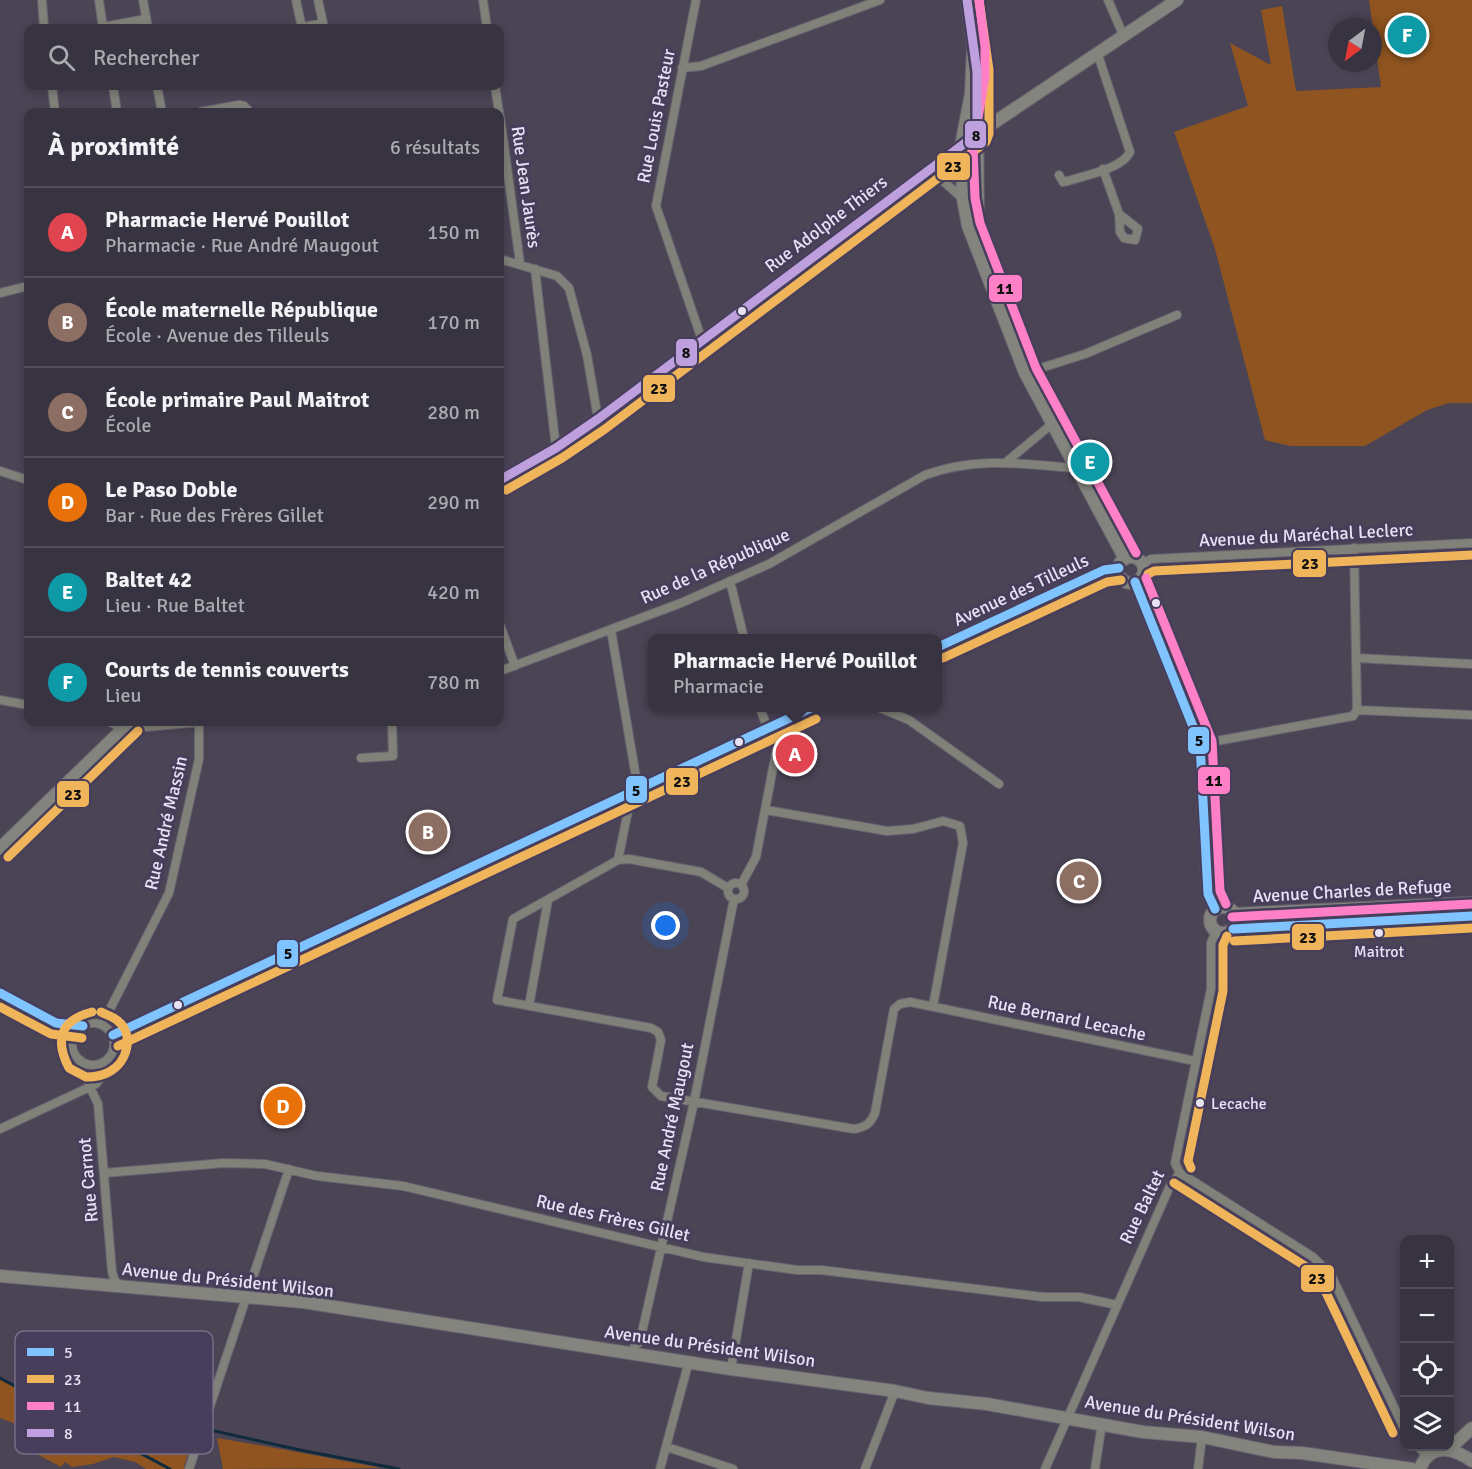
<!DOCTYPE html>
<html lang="fr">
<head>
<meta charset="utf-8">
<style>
	body { margin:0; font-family:Signika,sans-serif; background:#3f3b47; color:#f1f3f6 }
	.controls { position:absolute; right:18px; bottom:18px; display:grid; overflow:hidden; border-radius:12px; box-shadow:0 3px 9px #0003 }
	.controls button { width:54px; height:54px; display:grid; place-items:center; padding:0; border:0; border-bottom:2px solid #524e59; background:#383340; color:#f1f3f6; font:30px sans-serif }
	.compass { position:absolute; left:1328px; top:18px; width:54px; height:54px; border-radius:50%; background:#383340; box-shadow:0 3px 9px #0003; rotate:212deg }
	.you { position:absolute; left:666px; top:926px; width:21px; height:21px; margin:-15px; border:4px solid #fff; border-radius:50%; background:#1a73e8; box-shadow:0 0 0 9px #1a73e833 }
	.badge { display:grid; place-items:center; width:39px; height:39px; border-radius:50%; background:#b0abbc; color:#fff; font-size:20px; font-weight:700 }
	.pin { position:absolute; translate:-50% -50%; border:3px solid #fff; box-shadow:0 2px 6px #0006 }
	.popup { position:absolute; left:648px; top:634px; width:294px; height:78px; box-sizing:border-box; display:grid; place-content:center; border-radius:12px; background:#383340; filter:drop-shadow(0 2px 4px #0005); font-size:20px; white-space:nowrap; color:#abaab1 }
	.popup b { font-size:22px; color:#f1f3f6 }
	.popup::after { content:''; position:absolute; left:50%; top:100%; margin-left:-12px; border:12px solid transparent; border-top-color:#383340 }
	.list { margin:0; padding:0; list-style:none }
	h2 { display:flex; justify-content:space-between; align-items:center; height:78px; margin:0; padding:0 24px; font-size:26px }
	h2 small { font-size:20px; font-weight:400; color:#abaab1 }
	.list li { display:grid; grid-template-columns:39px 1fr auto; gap:18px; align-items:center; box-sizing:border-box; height:90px; padding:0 24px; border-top:2px solid #524e59 }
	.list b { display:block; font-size:22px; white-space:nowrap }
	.list p { margin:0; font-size:20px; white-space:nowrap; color:#abaab1 }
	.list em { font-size:20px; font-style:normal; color:#abaab1 }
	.icon { flex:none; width:33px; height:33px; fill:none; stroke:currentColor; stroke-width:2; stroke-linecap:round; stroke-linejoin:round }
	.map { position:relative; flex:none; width:1472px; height:1469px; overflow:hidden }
	.search { position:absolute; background:#383340; box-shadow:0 3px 9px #0003; left:24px; top:24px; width:480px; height:66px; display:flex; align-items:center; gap:15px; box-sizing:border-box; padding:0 21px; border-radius:12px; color:#abaab1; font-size:22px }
	.panel { position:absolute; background:#383340; box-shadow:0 3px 9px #0003; left:24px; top:108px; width:480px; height:618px; border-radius:12px }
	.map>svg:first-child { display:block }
	.green { fill:#8f541f }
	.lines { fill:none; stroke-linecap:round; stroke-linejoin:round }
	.stream { stroke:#0f2b3d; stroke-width:3 }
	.street-casing { stroke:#676270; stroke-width:10 }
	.secondary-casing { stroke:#676270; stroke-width:14 }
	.street { stroke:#808179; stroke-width:8 }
	.secondary { stroke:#83847d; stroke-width:12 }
	.bus-1-casing { stroke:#473e5b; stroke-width:14 }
	.bus-2-casing { stroke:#473e5b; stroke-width:14 }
	.bus-3-casing { stroke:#473e5b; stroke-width:14 }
	.bus-4-casing { stroke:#473e5b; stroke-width:14 }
	.bus-1 { stroke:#80c4ff; stroke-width:9 }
	.bus-2 { stroke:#f0b45b; stroke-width:9 }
	.bus-3 { stroke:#ff80c7; stroke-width:9 }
	.bus-4 { stroke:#bfa0de; stroke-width:9 }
	.bus-dot { fill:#e7e2f4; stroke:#473e5b; stroke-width:2 }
	.labels { text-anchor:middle; stroke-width:6; stroke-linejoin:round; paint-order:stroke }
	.bus-label { font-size:16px; fill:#e7e2f4; stroke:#473e5b }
	.street-label { font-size:18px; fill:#e7e2f4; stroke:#473e5b }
	.key { fill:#473e5b; stroke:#776f89; stroke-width:1.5 }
	.key-label { font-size:16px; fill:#e7e2f4 }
	.line-badge { stroke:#473e5b; stroke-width:2 }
	.pale-badge-label { font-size:16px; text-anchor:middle; font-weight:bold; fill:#111 }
</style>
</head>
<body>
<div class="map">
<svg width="1472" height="1469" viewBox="0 0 1472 1469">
	<rect width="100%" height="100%" fill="#4a4455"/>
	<!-- green -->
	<path class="green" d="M1369,0H1472V403H1449L1427,410L1365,446H1290L1265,440L1215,249L1174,132L1248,106L1230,43L1271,65L1261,10L1282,6L1296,91L1381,87Z
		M0,1379L80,1422L99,1419L158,1422L196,1430L184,1467L187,1469H146L135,1462L114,1457L93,1464L72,1467L65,1462L61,1467L29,1450L35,1431L0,1418Z
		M217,1438C271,1447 326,1457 381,1468L223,1469Z"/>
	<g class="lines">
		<!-- stream -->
		<path class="stream" d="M0,1378L170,1469
			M113,1439C124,1423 133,1420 152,1417L300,1450L399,1469"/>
		<defs>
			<path id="street" d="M42,0L44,28
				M99,0L103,28
				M143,0L148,28
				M296,0L302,28
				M483,0L487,28
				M696,0L656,206L702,340
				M1108,0L1124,37
				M103,27L146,19
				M299,28L323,23L318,0
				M682,68L701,66L880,0
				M52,86L55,112
				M113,86L117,112
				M157,86L162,112
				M495,86L499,112
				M200,112L239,105L244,106L250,112
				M500,116L520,263
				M1103,169L1119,214L1120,232L1124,238L1135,240L1138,229L1119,214
				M1059,175L1063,182L1068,181C1086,175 1122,169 1130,152L1098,55
				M919,178L943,181L963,199
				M500,259L557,276L569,288L587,355L598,419
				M535,269L556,448
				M0,293L28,286
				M1025,373L1085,354L1177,315
				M1005,463L1052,424
				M0,471L28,480
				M1142,564L1151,559L1472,543
				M730,581L744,638
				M500,625L515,666
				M611,630L638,789
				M938,647L1104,570L1119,568
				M1356,658L1472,664
				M500,671L681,603L769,564L925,475C979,456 1021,464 1075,468
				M0,700L28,705
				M760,708L767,727
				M880,708L909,720L999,784
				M1357,710L1472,715
				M110,722L124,729L200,722
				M1200,744L1353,716L1357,710L1354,548
				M361,758L393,756L392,722
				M766,810L887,831L913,829L943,821L960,826L963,843L933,1006
				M618,860L629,806L625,796
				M728 891a8 8 0 1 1 16 0a8 8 0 1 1-16 0Z
				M741,885L756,857L782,721
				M728,888L701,872L629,859L618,860L513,919L497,1000L651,1028L658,1032L661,1040L652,1087L661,1096L854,1129C866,1127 870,1124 875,1113L894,1009L900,1004L910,1002L1195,1061
				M0,993L56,1023L73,1043
				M529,1006L548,900
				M56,1023L83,1026
				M72 1044a21 21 0 1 1 42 0a21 21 0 1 1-42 0Z
				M102,1025L169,893L199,759V722
				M113,1035L811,708
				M80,1060L81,1068L98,1104L112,1272L115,1281L123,1287
				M0,1129L96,1084L103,1075L104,1062
				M104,1173L224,1163L265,1164L317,1176L403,1186L703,1257L797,1270H821L1043,1297H1079L1117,1305
				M1180,1173L1313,1257L1331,1275L1404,1428
				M1180,1173L1175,1163L1211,989V943L1216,931
				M629,1353L640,1341L694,1102L734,899
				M731,1369L749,1263
				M1418,1446L1427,1457
				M667,1447L733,1469
				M189,1469L289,1169
				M660,1469L689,1361
				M865,1469L895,1391
				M1045,1469L1170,1186L1180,1173
				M1095,1469L1102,1423
				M1198,1469L1202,1437"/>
			<path id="secondary" d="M967,0L974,55
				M973,48L971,93L961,146L963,199L968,226L1025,373L1125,559
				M977,84L978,243
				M500,480L556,448L598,419L977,134L1177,0
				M1118 570a13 13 0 1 1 26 0a13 13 0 1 1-26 0Z
				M1135,582L1200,744L1208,894L1215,909
				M0,848L130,722
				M1210 920a13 13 0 1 1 26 0a13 13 0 1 1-26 0Z
				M1234,914L1472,903
				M1233,929L1472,916
				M0,1276L303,1302L731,1369L895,1391L928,1398L987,1404L1143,1432L1202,1437L1274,1452L1302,1453L1412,1469
				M1449,1449L1472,1428
				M1420,1469C1429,1442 1454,1448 1472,1461"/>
		</defs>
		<!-- street casing -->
		<use href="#street" class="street-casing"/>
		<!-- secondary casing -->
		<use href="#secondary" class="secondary-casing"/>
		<!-- street -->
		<use href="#street" class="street"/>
		<!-- secondary -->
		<use href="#secondary" class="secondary"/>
		<defs>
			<path id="bus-1" d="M1135,582L1200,744L1208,894L1215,909
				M938,647L1104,570L1119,568
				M1233,929L1472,916
				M0,993L56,1023L83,1026
				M113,1035L811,708"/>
			<path id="bus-2" d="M506,490L562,458L605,429L986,142L989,134V70L979,0
				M1148,574L1154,571L1472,555
				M943,658L1107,582L1121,580
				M8,857L138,731
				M1234,941L1472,928
				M0,1007L51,1034L82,1038
				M92,1012C61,1020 54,1039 69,1068L86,1077C94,1077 102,1076 109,1072C127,1063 135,1035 118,1021C114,1017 107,1015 101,1012
				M118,1046L816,719
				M1191,1168L1188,1161L1223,991V945L1227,936
				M1174,1183L1305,1266L1321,1282L1393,1433"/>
			<path id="bus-3" d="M979,0L985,47V77L973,147L975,198L980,223L1036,368L1136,553
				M1146,578L1212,741L1220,891L1226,904
				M1232,917L1471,904"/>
			<path id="bus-4" d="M500,480L556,448L598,419L977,134V72L967,0"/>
		</defs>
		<!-- bus-1 casing -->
		<use href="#bus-1" class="bus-1-casing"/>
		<!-- bus-2 casing -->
		<use href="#bus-2" class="bus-2-casing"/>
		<!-- bus-3 casing -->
		<use href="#bus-3" class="bus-3-casing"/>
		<!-- bus-4 casing -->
		<use href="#bus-4" class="bus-4-casing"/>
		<!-- bus-1 -->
		<use href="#bus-1" class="bus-1"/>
		<!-- bus-2 -->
		<use href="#bus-2" class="bus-2"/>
		<!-- bus-3 -->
		<use href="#bus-3" class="bus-3"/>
		<!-- bus-4 -->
		<use href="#bus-4" class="bus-4"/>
	</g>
	<!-- markers -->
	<g class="bus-dot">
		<circle cx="742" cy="311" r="5"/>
		<circle cx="1156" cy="603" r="5"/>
		<circle cx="739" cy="742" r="5"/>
		<circle cx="1379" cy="933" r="5"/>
		<circle cx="178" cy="1005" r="5"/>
		<circle cx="1200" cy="1103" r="5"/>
	</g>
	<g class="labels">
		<!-- bus labels -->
		<g class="bus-label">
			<text x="1379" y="957">Maitrot</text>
			<text x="1211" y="1109" text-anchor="start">Lecache</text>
		</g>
		<!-- street labels -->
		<g class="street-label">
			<text transform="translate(656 116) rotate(-79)" y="6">Rue Louis Pasteur</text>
			<text transform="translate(526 187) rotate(82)" y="6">Rue Jean Jaurès</text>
			<text transform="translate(826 224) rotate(-37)" y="6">Rue Adolphe Thiers</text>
			<text transform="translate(1306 535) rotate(-3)" y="6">Avenue du Maréchal Leclerc</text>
			<text transform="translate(715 566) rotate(-24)" y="6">Rue de la République</text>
			<text transform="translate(1021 590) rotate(-25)" y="6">Avenue des Tilleuls</text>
			<text transform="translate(166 823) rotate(-77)" y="6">Rue André Massin</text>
			<text transform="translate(1352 891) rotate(-3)" y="6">Avenue Charles de Refuge</text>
			<text transform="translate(1067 1018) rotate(12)" y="6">Rue Bernard Lecache</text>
			<text transform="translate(672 1117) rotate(-78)" y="6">Rue André Maugout</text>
			<text transform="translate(88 1180) rotate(-95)" y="6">Rue Carnot</text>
			<text transform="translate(1142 1207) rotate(-64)" y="6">Rue Baltet</text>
			<text transform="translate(613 1218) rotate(13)" y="6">Rue des Frères Gillet</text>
			<text transform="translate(228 1280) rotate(6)" y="6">Avenue du Président Wilson</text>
			<text transform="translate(710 1346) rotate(8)" y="6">Avenue du Président Wilson</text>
			<text transform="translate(1190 1418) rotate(9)" y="6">Avenue du Président Wilson</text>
		</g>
	</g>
	<!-- legend -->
	<rect x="15" y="1331" width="198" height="123" rx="9" class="key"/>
	<rect x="27" y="1348" width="27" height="8" fill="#80c4ff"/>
	<rect x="27" y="1375" width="27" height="8" fill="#f0b45b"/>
	<rect x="27" y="1402" width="27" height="8" fill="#ff80c7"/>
	<rect x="27" y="1429" width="27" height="8" fill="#bfa0de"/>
	<g class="key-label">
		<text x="64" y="1358">5</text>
		<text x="64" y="1385">23</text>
		<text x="64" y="1412">11</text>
		<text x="64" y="1439">8</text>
	</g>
	<g class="line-badge">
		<rect x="964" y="120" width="23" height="29" rx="6" fill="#bfa0de"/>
		<rect x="936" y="152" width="35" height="29" rx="6" fill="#f0b45b"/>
		<rect x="988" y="274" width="35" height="29" rx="6" fill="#ff80c7"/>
		<rect x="675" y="338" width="23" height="29" rx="6" fill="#bfa0de"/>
		<rect x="642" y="374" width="34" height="29" rx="6" fill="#f0b45b"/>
		<rect x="1292" y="549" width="35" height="29" rx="6" fill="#f0b45b"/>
		<rect x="1187" y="726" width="23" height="29" rx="6" fill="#80c4ff"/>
		<rect x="1197" y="766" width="34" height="29" rx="6" fill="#ff80c7"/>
		<rect x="665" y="767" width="34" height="29" rx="6" fill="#f0b45b"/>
		<rect x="625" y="775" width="23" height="29" rx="6" fill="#80c4ff"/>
		<rect x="56" y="780" width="34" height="28" rx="6" fill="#f0b45b"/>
		<rect x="1291" y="923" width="34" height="28" rx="6" fill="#f0b45b"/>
		<rect x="276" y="939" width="23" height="29" rx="6" fill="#80c4ff"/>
		<rect x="1300" y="1264" width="35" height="29" rx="6" fill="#f0b45b"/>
	</g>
	<g class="pale-badge-label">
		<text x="976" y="141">8</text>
		<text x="953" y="172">23</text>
		<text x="1005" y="294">11</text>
		<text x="686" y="358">8</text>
		<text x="659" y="394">23</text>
		<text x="1310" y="569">23</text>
		<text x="1199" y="746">5</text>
		<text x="1214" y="786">11</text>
		<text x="682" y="787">23</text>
		<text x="636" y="796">5</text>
		<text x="73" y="800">23</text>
		<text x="1308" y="943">23</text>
		<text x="288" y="959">5</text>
		<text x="1317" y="1284">23</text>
	</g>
</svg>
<div class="controls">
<button>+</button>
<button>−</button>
<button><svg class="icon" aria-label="locate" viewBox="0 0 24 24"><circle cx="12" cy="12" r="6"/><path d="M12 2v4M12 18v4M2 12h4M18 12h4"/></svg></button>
<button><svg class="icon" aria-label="layers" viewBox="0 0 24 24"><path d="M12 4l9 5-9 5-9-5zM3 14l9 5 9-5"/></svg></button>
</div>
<svg class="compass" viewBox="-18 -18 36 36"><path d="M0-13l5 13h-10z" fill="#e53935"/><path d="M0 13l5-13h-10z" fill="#abaab1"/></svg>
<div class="you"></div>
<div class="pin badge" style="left:795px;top:754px;background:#e0444e">A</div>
<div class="popup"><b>Pharmacie Hervé Pouillot</b>Pharmacie</div>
<div class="pin badge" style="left:428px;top:832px;background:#8d6e63">B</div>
<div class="pin badge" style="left:1079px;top:881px;background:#8d6e63">C</div>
<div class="pin badge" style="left:283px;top:1106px;background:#e8710a">D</div>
<div class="pin badge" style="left:1090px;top:462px;background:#0f9aa8">E</div>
<div class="pin badge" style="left:1407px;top:35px;background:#0f9aa8">F</div>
<div class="search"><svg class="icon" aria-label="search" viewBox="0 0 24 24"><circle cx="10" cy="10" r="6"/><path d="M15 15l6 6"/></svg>Rechercher</div>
<section class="panel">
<h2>À proximité<small>6 résultats</small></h2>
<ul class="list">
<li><span class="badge" style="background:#e0444e">A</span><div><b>Pharmacie Hervé Pouillot</b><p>Pharmacie · Rue André Maugout</p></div><em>150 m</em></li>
<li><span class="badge" style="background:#8d6e63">B</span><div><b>École maternelle République</b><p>École · Avenue des Tilleuls</p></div><em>170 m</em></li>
<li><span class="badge" style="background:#8d6e63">C</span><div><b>École primaire Paul Maitrot</b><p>École</p></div><em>280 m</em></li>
<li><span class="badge" style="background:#e8710a">D</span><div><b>Le Paso Doble</b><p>Bar · Rue des Frères Gillet</p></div><em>290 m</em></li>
<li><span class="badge" style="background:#0f9aa8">E</span><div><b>Baltet 42</b><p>Lieu · Rue Baltet</p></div><em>420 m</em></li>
<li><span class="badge" style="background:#0f9aa8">F</span><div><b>Courts de tennis couverts</b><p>Lieu</p></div><em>780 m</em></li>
</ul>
</section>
</div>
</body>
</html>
